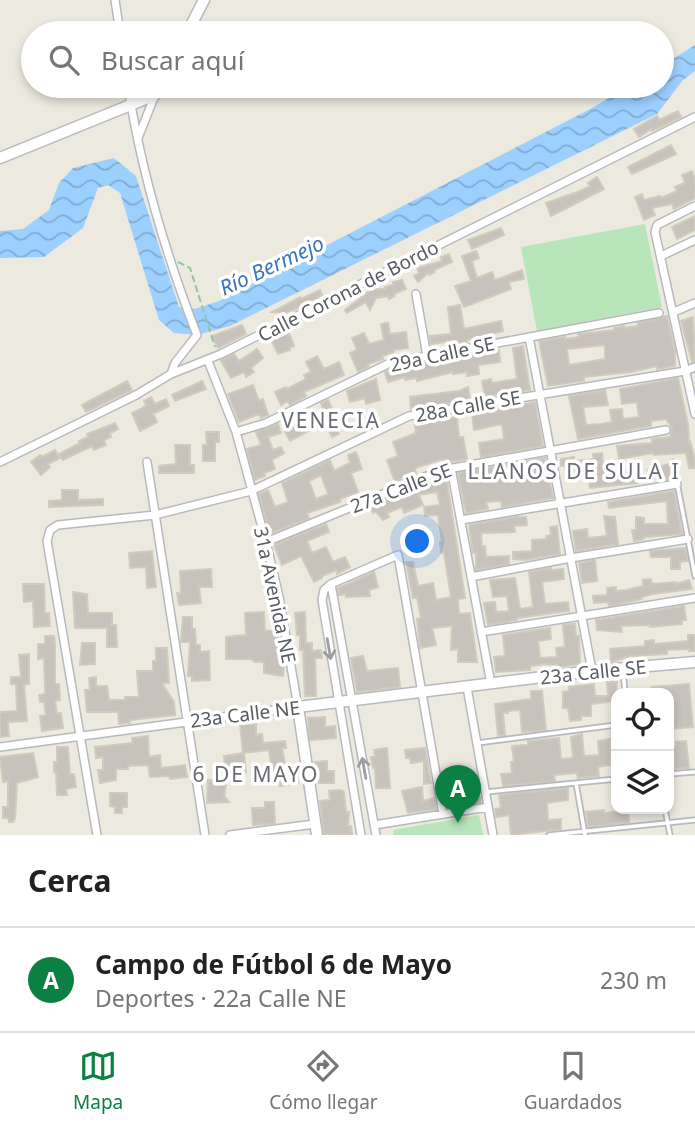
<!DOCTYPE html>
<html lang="es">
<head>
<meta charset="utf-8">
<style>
	body { margin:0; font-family:"Noto Sans",sans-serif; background:#f6f6f6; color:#222 }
	.controls { position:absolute; right:21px; bottom:21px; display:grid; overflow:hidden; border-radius:14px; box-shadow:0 4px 10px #0003 }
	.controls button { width:63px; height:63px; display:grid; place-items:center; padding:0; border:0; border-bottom:2px solid #e0e0e0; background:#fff; color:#222; font:35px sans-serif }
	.you { position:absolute; left:418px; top:542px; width:24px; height:24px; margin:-18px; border:5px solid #fff; border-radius:50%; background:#1a73e8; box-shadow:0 0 0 10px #1a73e833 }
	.badge { display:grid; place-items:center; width:46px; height:46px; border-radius:50%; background:#0b8043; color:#fff; font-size:23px; font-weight:700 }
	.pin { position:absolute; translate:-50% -58px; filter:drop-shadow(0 2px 4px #0008) }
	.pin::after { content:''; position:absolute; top:37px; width:24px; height:21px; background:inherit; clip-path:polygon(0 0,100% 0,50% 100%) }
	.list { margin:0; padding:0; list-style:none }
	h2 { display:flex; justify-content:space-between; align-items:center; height:91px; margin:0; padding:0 28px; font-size:30px }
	h2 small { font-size:23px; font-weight:400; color:#767676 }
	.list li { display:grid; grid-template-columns:46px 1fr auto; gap:21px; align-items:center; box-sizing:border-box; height:105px; padding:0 28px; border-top:2px solid #e0e0e0 }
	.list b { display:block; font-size:26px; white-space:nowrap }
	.list p { margin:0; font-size:23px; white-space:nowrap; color:#767676 }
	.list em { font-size:23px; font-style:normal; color:#767676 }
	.icon { flex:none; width:38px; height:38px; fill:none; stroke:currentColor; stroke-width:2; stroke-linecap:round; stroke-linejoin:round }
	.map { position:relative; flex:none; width:695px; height:835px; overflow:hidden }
	.search { position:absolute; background:#fff; box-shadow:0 4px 10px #0003; left:21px; right:21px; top:21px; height:77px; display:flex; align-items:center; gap:18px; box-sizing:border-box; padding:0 24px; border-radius:38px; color:#767676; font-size:26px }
	.sheet { height:196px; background:#fff }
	nav { display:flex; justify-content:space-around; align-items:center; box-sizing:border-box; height:98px; border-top:2px solid #e0e0e0; background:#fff; font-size:19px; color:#767676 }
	nav a { display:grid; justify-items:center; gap:4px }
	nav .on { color:#0b8043 }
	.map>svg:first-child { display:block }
	.pitch { fill:#b9e5bb }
	.water { fill:url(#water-waves) }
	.building { fill:#c7c3bc; stroke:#d1cbbd; stroke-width:2; fill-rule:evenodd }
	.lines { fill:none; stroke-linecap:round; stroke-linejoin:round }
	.service-casing { stroke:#b7b9bf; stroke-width:7 }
	.minor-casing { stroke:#b7b9bf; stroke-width:10 }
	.tertiary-casing { stroke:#b7b9bf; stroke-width:13 }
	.path { stroke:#92c6a2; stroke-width:2; stroke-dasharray:7 3.5; stroke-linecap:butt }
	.service { stroke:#fff; stroke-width:3.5 }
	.minor { stroke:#fff; stroke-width:7 }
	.tertiary { stroke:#fff; stroke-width:10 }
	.oneway { stroke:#9b9da0 }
	.labels { text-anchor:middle; stroke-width:7; stroke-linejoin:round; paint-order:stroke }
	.street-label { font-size:19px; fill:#585b61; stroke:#fff }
	.water-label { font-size:21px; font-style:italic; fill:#3875bd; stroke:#fff }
	.neighbourhood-label { font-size:21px; letter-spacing:2px; fill:#696d73; stroke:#fff }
</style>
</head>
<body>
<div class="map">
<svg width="695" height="835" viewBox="0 0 695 835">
	<defs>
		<pattern id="water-waves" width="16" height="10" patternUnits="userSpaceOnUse" patternTransform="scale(1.75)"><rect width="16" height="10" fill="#9bd0ff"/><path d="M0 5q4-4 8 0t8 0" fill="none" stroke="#81acd2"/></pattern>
	</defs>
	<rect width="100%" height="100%" fill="#ece9de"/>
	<!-- pitch -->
	<path class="pitch" d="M645,224L662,307L537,331L521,247Z
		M479,815L483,835H394L393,830Z"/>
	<!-- water -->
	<path class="water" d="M695,45V71L683,80L657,114L230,326L197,335L174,333L159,320L120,193L108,185L98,188L83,228L44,257L0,258V231L23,229L49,210L59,183L73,168L114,158L136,176L179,307L195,309L219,301L592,108L629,86H662V66Z"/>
	<!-- building -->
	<path class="building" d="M678,111L681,117L652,131L651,129L639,137L634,129L657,116L659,120Z
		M671,145L676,154L632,174L628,167Z
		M692,171L695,179V198L674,209L672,204L652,208L655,215L644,220L635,197L642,194L644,200L660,196L661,198L677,191L675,187L685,183L682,175Z
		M597,177L604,189L551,216L546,203L574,193V194L590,186L588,183Z
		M695,216V230L677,239L672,227Z
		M501,228L504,235L472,249L468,240Z
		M476,251L479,258L472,261L477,278L492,272L495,280L522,270L524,279L509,282L511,289L464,307L455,286L471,281L462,256Z
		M449,254L452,262L434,270L435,272L429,275L428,273L418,282L414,276L419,273L417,268L442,261L441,257Z
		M402,280L406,289L394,294L395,296L389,299L388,296L376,298L370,310L366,302L347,313L345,310L372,289H386L385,287L393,285V282Z
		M320,290L322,295L303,306L285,313L272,312L300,297L301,299Z
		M460,305L464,329L501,321L503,331L467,340V342L462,343L453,344L452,341L431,344L430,336L451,334L448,307Z
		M667,316L675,351V366L657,369V366L631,372L584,377V381L548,386L539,341L565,337V339L579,337L578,334L614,330V328L624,326V328L638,326V323ZM605,345V359L569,365L567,349Z
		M693,317L695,361L692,362L681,321Z
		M388,323L390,334L406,332L408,348L394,350V352L382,356L383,359L368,364L369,366L358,372L350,353L357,350L352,338L364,333L369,344L384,340L381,324Z
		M242,325L246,334L218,348L212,336Z
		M289,333L294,346L289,348L290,350L278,354L271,340Z
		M523,346L530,390L485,397L482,381L491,379L492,383L517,379L513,348Z
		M257,349L263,358L251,368L254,372L246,377L244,372L231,378L221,361L234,354L239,361Z
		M499,350L500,362L478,365L479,374L467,376V372L453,374V372L417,381V378L405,380V377L388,382L385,372L392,369Z
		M317,356L324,369L339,362L344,375L304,392L306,396L290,405L288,401L281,405L275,392L286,387L287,389L306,379L304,375L311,372L306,362Z
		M678,378L688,425L689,441H690L695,460L694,468H689L686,453L654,455L653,453L619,459L617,446L652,443V439L670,437L672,428L666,419L651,421V426L578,439L569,396L605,390L608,405L583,407L586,425L601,424L612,422L610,410L622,409L623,419L639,417L637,402L622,404L620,389Z
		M376,379L380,400L366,404L365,398L350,402L347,391Z
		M127,381L132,390L86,412L82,405Z
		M202,381L206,389L175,401L172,395Z
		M253,385L259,401L263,399L268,415L261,418L259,414L239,422L228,394Z
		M468,387L470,398L456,402L411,409L410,397L459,391Z
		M151,397L155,404L166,399L169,406L153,414L157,422L140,431L132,413L141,409L146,405L144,401Z
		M328,400L334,413L330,415L339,434L332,437L325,422L290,441L285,432L298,426L294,416L306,411L310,420L324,412L321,403Z
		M535,402L543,446L481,457L479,443L504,439L502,424L474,430L472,412L497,408V410Z
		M457,417L459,437H463L467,459L444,463L443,459L415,468L416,474L395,482L387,460L398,456L393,442L416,433L415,425H424V422Z
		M115,423L118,429L110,433L111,437L104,440L106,445L94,450L92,446L63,460L59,454L80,443L79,441L88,437L87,434Z
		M278,424L281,433L268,437L273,450L281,447L284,453L272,460L275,469L264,473L265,476L255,480L247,449L261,445L256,432Z
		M206,432H219V442H215V461H203V445H207Z
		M175,445H190V465H194V473H159V466L176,464Z
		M55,450L60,458L48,464L50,467L41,475L31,462L40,455L42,457Z
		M356,452L362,469L351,473L358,492L340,499V502L307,513L309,518L270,534L259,494L268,490L275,507L288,502L282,483L330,460L334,471L350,463L348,455ZM321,475L328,494L316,499L309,481Z
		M602,453L604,473L609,472L610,477L623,476L622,471L635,470L637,483L590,488L588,471L566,473L565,465L561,466V459L574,457V461L594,459L593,454Z
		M545,458L553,498L502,507L501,501L486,502L488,509L466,513L458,473Z
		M669,464L672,479L659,481V477L649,478L648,470Z
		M446,475L465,598L458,599L459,614L470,613L477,662H458V649L451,650L452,626L432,628L436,645L420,648L417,619L421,618L417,597L413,598L406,562H413L418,586L433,583L436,600L451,597L444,553H441L440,542L442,541L438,515L425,516L424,507L440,505L437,492L419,495L423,505L404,513L402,507L387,513L389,517L383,520L376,512L373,513L370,506Z
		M62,490H78V500L103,499V505L49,507V501L62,500Z
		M674,491L682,534L644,537V539L634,541L632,530H636V517L644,518V524H668L667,501L609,508L608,502Z
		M604,516L615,517L618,544L576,551L573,531L587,529L588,538L607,536Z
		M515,517H526L527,525L514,526L515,532L481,533L482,547L485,546L486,557L509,556V564L476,570V553H473L469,525Z
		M326,524L329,532L307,541L312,553L326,547L333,562L345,557L350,567L337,574V570L322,576V578L314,582L301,556L282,565L274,545Z
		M557,526L560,554L526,560L513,559V552L532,551V540L547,539L546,536L551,535L550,527Z
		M685,548L688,561L680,562V569H671V557H651L650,551Z
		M152,551L156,587L147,588L146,567L130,568L129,553Z
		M595,560L597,581L582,583L579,563Z
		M551,568V570L563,569L564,579L542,582L545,604L568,602L569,611L517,618V620L488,625L484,603L495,602L496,612L509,611L507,596L493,597L490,580L515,578L520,609L533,607L529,572Z
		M211,569L212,587H199L201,603L179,605L177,593H181L180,571Z
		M374,572L378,587L369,590L370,596L346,597V594L339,595L338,588Z
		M651,579L652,584L676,582V584L689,580L692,589L653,594L642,597V599L609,606L608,602L594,603L593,596L607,595V588L616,587V591L626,590L643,586V580Z
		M23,584H44L45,613H49L50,626L34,627L33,601L24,602Z
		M73,592L87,594L88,613H112V625H116L117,647H107V628H75Z
		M684,606L686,620H682V624L650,627V625L621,626L622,632L597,630L596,620Z
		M264,612L265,631L278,630L280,663L284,662L283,676L264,673V662H255L251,659H226V637L246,635L245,613Z
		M305,612L306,643H312V651L321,650L322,658H315L316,696H305L303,650H300V635H297L295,613Z
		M183,617H192V629H195L196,645H200V652L209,651L210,680L192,681V676H188L190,642H181Z
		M575,624L576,636H579L580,664L558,667V665L546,664L530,666V670L496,672L494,657L505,656L503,635L550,628L551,639L538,641L540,658L557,657L556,648L565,647L563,625Z
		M688,635H695V651H689V649L667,650V654L631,656L611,662L610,649L645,646V641L654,640V644L688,641Z
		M45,636H54L55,644V684H59L60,700L55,701L57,714L61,713L63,728L42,731L40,716L46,715L44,702H40L39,695L45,694V685L44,658L38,659V644H45Z
		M82,643H95V664L80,665Z
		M156,648H167L169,683H162L174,702L175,715L130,720V723L119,724L118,712H87L85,690H90L89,678L96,677V686H107L109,700H125V697H139L137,671H153V661H156Z
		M29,654V684H24L27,721L8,722L9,736L0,737V712L17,711L16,684H11V677H21L19,655Z
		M363,656L367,671L398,668L400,687L357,692L351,658Z
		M607,682H617L616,701L591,704V716H581V720L570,721L568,708H563V692L569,691V687L594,684L595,696H608Z
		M689,684L693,727L669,729V693H653L652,687Z
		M531,691H542L546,730L522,732L520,710L508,711V713H503L505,735L498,736L495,704L531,699Z
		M325,717V727L335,726L336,738L310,740L308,718Z
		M240,724H256V735L262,734L263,743L285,741L286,748H282L287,775L297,774L298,783L280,786L278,770L272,771L269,750L243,753Z
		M582,734L584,756L599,755L598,741L610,739V765L598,767L599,776L578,778L577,773L554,775L555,781L503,786L501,774L512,773L511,762H514L512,746L528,745V741L559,738L561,759L573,758L571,737Z
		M148,736L149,757L160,755L161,768L185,765L187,777L170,779L169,776L150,777L148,765L128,766V769H116V780L100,783L98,770H103V757L96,758L95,747L133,743L132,738Z
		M686,741L689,768L669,769V747H676V742Z
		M57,747H68L70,774H74L76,787L66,789L67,795H57L56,772H54V762L57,763Z
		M387,748L390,788H376L375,768H373L371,757H375L374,750Z
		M425,748L431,783L424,784V761L411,763L410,758H406L405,750Z
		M33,753L38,777L17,783L15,818L13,822H9L8,818H3V807H8V781L3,782L0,757Z
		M244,753L246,772L226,774L224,756Z
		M327,761V771H334V783H319V772L315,762Z
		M227,779L224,796L229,802L207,803L208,780Z
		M473,779L476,798H480V802L455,805L454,794L461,793L458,782Z
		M422,787L423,801L434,798L436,809L408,813L402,791Z
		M568,788V800L547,803L548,820L561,819V829L511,835L509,815L496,817L495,809L501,808L499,795Z
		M341,790L344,792L346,813L349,812L348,826H351L352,834L324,835L320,801L330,800L329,791Z
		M110,793H127V807H122V813H115V807L110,806Z
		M265,802H274L275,823L253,825L252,808H265Z
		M621,809H628L629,822L588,827L586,812L604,810V813L621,811Z"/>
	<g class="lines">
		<defs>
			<path id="service" d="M673,462L695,576
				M623,670L625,693
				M477,743L616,725
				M669,774L695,772
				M576,783L585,835
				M486,792L616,779
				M665,809L670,835
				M549,835L695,820"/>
			<path id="minor" d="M115,0L120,33
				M128,86C141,171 166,255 197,335L175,363L171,374
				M138,138L155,95
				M695,206L657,225L655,232L695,414
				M661,256L695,240
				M416,294L427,356
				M674,312L695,303
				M529,337L592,671
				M236,432L266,423L390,363L659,313
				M0,462L136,395L171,374L221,354L695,117
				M147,462L205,835
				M451,468L491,684
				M461,520L677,484
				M266,542L442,470L666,430
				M471,577L571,558L688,539
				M331,584L376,835
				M481,632L695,598
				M467,687L493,835
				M0,747L298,707L279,597L266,542L236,432L208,361
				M374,825L488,807
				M97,835L47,541L50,530L58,525L155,515L251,491L409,416L685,371L695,367
				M230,835L315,824
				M361,835L322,600L324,590L331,584L398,555L443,814"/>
			<path id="tertiary" d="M187,33L204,0
				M0,158L155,95L160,86
				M317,835L298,707L592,671L695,662"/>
		</defs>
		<!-- service casing -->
		<use href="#service" class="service-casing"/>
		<!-- minor casing -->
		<use href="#minor" class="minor-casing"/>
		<!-- tertiary casing -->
		<use href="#tertiary" class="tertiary-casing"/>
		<!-- path -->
		<path class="path" d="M178,262L190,268L215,347"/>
		<!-- service -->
		<use href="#service" class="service"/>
		<!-- minor -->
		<use href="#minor" class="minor"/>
		<!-- tertiary -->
		<use href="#tertiary" class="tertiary"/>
	</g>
	<!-- one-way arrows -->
	<defs><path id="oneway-shaft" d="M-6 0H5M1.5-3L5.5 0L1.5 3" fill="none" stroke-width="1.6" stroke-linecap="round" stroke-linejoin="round" transform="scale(1.75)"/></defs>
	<g class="oneway">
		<use href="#oneway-shaft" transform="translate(329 649) rotate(80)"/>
		<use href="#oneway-shaft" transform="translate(364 768) rotate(-100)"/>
	</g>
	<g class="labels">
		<!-- street labels -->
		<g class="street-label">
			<text transform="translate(348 291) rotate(-27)" y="7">Calle Corona de Bordo</text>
			<text transform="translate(442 354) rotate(-12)" y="7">29a Calle SE</text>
			<text transform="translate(468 406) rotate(-10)" y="7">28a Calle SE</text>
			<text transform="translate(401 488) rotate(-21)" y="7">27a Calle SE</text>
			<text transform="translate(275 595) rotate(78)" y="7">31a Avenida NE</text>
			<text transform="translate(593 672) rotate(-6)" y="7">23a Calle SE</text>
			<text transform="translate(245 714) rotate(-7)" y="7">23a Calle NE</text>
		</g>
		<!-- water labels -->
		<g class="water-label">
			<text transform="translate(272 266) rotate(-25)" y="7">Río Bermejo</text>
		</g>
		<!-- neighbourhood labels -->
		<g class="neighbourhood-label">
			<text x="331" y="428">VENECIA</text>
			<text x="574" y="479">LLANOS DE SULA I</text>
			<text x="256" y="782">6 DE MAYO</text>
		</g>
	</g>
</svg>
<div class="controls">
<button><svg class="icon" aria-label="locate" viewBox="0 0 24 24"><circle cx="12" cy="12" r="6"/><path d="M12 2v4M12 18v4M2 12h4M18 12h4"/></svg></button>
<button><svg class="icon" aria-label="layers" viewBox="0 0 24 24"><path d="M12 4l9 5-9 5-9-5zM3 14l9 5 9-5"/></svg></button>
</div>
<div class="you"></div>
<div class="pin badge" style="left:458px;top:823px">A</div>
<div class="search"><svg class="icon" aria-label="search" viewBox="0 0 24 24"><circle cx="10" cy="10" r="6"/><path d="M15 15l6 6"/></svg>Buscar aquí</div>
</div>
<section class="sheet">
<h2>Cerca<small></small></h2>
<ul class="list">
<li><span class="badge">A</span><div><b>Campo de Fútbol 6 de Mayo</b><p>Deportes · 22a Calle NE</p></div><em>230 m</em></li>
</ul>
</section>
<nav>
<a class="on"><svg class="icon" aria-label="map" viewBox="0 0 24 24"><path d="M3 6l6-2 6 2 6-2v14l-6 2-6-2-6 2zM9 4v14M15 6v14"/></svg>Mapa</a>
<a><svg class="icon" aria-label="directions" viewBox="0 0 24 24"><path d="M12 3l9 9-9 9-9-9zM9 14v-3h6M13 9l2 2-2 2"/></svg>Cómo llegar</a>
<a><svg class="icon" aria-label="saved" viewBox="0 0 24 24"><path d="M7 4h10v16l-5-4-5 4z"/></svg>Guardados</a>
</nav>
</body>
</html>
